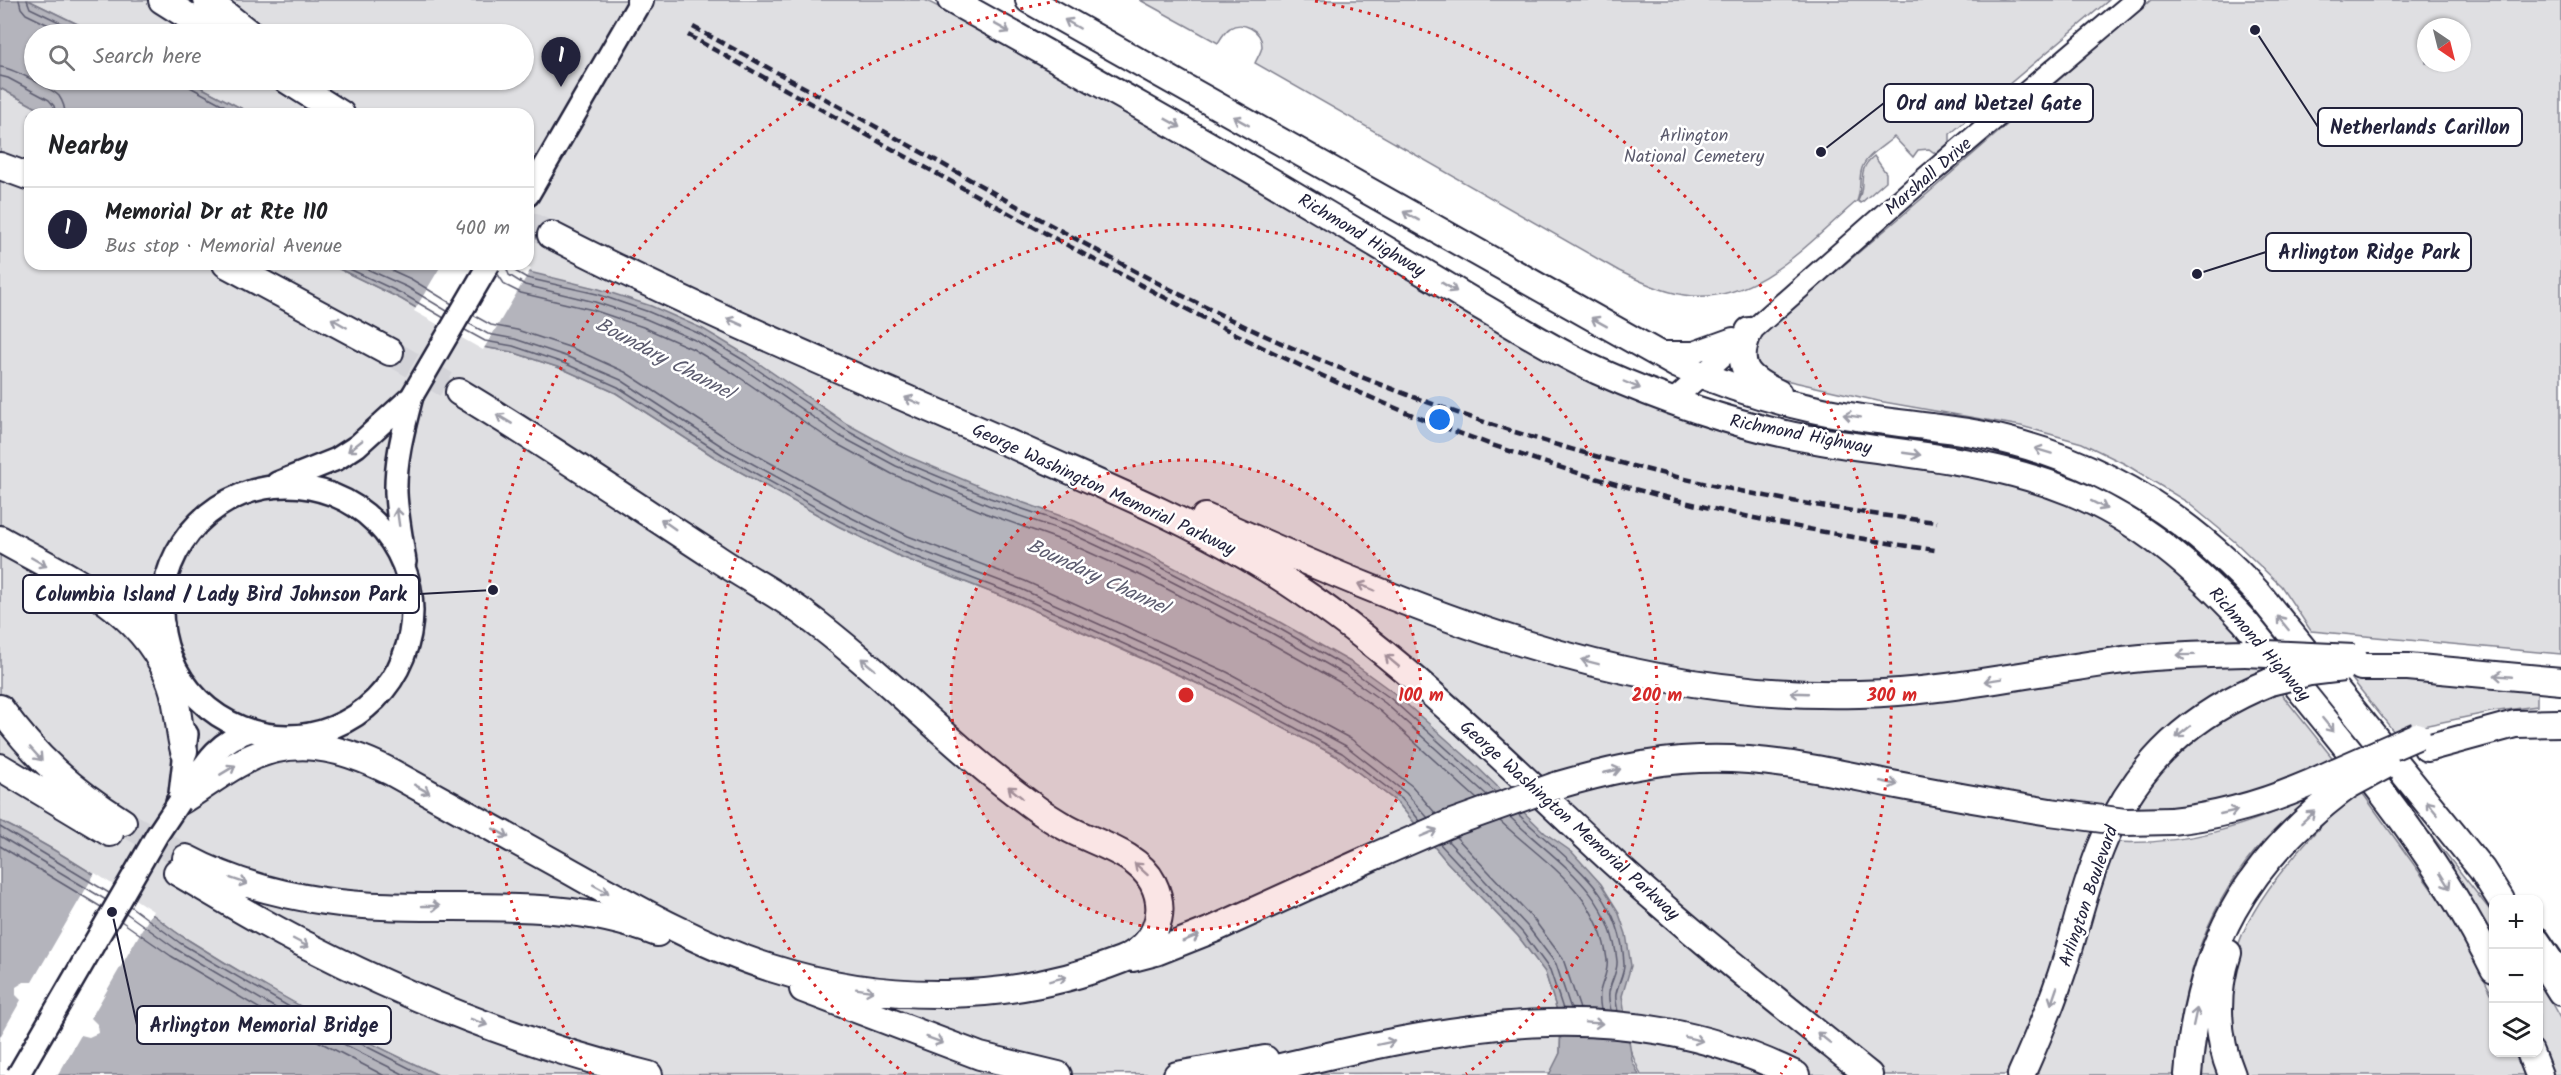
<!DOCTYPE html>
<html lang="en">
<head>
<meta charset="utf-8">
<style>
	body { margin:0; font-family:Kalam,sans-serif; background:#f2f2f2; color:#202124 }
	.controls { position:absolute; right:18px; bottom:18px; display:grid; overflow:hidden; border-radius:12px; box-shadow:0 2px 4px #0004 }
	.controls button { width:54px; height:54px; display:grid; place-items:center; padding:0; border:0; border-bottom:2px solid #e0e0e0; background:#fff; color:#202124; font:30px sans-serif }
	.compass { position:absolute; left:2417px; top:18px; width:54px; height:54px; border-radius:50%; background:#fff; box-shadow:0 2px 4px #0004; rotate:145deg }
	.you { position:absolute; left:1440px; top:420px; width:21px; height:21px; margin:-15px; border:4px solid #fff; border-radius:50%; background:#1a73e8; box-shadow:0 0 0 9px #1a73e833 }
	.badge { display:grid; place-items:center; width:39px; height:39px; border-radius:50%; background:#22223b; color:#fff; font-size:20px; font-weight:700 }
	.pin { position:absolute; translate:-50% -50px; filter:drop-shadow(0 2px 3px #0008) }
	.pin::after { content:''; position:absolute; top:32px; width:21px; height:18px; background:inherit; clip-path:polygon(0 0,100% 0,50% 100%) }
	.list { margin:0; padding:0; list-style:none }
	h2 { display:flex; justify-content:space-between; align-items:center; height:78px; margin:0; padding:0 24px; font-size:26px }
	h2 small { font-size:20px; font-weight:400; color:#757577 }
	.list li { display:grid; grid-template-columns:39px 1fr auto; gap:18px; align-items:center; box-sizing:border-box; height:84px; padding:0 24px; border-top:2px solid #e0e0e0 }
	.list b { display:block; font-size:22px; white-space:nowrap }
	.list p { margin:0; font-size:20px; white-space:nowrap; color:#757577 }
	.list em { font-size:20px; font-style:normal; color:#757577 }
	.icon { flex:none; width:33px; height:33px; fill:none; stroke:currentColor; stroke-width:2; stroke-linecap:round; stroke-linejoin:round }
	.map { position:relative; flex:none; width:2561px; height:1075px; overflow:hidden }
	.search { position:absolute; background:#fff; box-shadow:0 2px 4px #0004; left:24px; top:24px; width:510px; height:66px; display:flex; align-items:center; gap:15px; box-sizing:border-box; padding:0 21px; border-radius:33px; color:#757577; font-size:22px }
	.panel { position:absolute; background:#fff; box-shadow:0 2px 4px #0004; left:24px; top:108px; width:510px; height:162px; border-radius:18px }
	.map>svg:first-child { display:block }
	.green { fill:#dfdfe2; stroke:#80808e; stroke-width:1.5; fill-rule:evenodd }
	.water { fill:#b4b4bc; stroke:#7a7a88; stroke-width:1.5 }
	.pier { fill:#fff }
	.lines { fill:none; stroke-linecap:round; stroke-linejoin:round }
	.shore { stroke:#5c5c6f; stroke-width:1.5 }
	.highway-tunnel { stroke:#d3d3d8; stroke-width:26; stroke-dasharray:26 13; stroke-linecap:butt }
	.secondary-casing { stroke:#22223b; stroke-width:24 }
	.primary-casing { stroke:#22223b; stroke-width:26 }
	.highway-casing { stroke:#22223b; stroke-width:30 }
	.secondary { stroke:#fff; stroke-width:20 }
	.primary { stroke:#fff; stroke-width:21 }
	.highway { stroke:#fff; stroke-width:26 }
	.rail { stroke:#22223b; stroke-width:4.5; stroke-dasharray:9 4.5; stroke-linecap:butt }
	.primary-bridge-casing { stroke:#22223b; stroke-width:26; stroke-linecap:butt }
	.highway-bridge-casing { stroke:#22223b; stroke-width:30; stroke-linecap:butt }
	.primary-bridge { stroke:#fff; stroke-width:21 }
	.highway-bridge { stroke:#fff; stroke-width:26 }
	.oneway { stroke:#9c9ca7 }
	.ring { fill:none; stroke:#d62828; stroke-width:3; stroke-dasharray:3 6 }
	.labels { text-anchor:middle; stroke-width:5; stroke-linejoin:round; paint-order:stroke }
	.park-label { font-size:18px; fill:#5b5b6d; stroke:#fff }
	.street-label { font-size:18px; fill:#22223b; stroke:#fff }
	.water-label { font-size:20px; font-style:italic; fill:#5c5c6f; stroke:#fff }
	.centre { fill:#d62828; stroke:#fff; stroke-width:3 }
	.ring-label { font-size:18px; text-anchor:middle; font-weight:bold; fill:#d62828; stroke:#fff; stroke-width:5; stroke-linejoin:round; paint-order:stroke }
	.leader { fill:none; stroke:#22223b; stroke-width:2 }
	.callout-dot { fill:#22223b; stroke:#fff; stroke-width:2 }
	.callout { fill:#fff; stroke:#22223b; stroke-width:2 }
	.callout-label { font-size:20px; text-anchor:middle; font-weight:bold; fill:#22223b }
</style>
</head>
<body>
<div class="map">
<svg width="2561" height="1075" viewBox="0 0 2561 1075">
	<rect width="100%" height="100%" fill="#fff"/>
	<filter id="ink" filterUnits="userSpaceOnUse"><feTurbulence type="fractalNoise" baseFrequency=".0167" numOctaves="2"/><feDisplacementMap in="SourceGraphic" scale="12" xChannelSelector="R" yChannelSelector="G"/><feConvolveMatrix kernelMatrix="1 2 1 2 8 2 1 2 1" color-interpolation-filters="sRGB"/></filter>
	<g filter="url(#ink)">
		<!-- green -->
		<path class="green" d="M28,0H925L1230,156L1630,385L2072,492L2245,622L2270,682L2142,774L2012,1075H1641L1552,868L813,420L514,264H528V114H252L187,80H524V34H98Z
			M1140,0H2109L1950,134V142L1936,154L1929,149L1918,150L1913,157L1894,137C1884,146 1863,157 1861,172C1859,182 1861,192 1857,201C1808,243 1755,306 1684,295C1660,291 1640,281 1619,271L1255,63C1257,58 1262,51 1262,46C1262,30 1242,20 1230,28C1225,31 1221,38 1218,43Z
			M2151,0H2561V654L2311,631L2281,586L2234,541L2187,502L2125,464L2082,443L2021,426L1878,401L1772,377L1756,366L1754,346L1768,329L1897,220ZM2426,27H2462V63H2426Z
			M0,88L48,114H30V264H329L401,299L483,347L512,352L563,369L616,393L719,460L838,526L899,556L1016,602L1216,692L1278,725L1338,757L1398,803L1447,862L1518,936L1545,972L1561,1023L1560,1053L1552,1073L438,1075C351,1036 266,989 185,938C173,931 163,922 152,914C104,880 53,847 0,821Z
			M1874,156L1886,173V181L1861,203L1858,201C1867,183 1855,171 1874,156Z
			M2387,674L2537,691V706L2491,712L2394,732L2352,679Z
			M2280,692L2335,761L2231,802L2151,810L2129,809C2159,770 2193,731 2236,707C2249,700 2266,697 2280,692Z
			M2361,791L2458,926L2493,997L2494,1052L2515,1053L2524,1075H2245C2230,1036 2226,994 2236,953C2249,901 2318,823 2361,791Z
			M2312,797C2292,814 2272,831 2255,851C2201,915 2180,993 2174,1075H2033L2113,842C2186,846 2246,826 2312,797Z
			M2429,832L2493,914V946Z
			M2538,979L2561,1020V1075H2552L2539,1043Z
			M2208,998L2222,1075H2197Z"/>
		<!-- water -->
		<path class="water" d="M0,0H28L98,34H34V80H187L252,114H48L0,88Z
			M329,264H514L529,272L599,289L651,306L703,329L748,356L847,424L902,454L993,492L1075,521L1153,557L1276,620L1354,664L1394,693L1471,761L1545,833L1572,852L1601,884L1618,911L1626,934L1631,966L1622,996L1632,1060L1639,1075H1549L1560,1053L1561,1023L1545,972L1518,936L1447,862L1398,803L1338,757L1216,692L1144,659L1016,602L899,556L838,526L719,460L616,393L563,369L512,352L483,347L401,299Z
			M0,821C53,847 104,880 152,914C163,922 173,931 185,938C266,989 351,1036 438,1075H0Z"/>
		<!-- pier -->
		<path class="pier" d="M442,264H520L531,269L483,350L414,311Z
			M95,873L153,911L91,1018L97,1024L98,1033L89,1037L81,1035L58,1075H0V1037L21,1000L16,995V987L24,982H32Z"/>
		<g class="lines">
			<!-- shore -->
			<path class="shore" d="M19,0L21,8L26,14L67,34
				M27,0L30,8L84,34
				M0,67C10,67 52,89 59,96C63,102 65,107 65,114
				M0,76L8,78L49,100L54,106L56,114
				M186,80L190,87L240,114
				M339,264L403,294L444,318
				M356,264L407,287L447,311
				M378,264L411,279L452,304
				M505,264L509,275L525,285L595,302L646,319L697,341L741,367L840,436L896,466L988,505L1070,533L1147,569L1270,632L1346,675L1385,703L1487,795
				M513,264L515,271L527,278L597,294L649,312L700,334L745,361L844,429L899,460L990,498L1073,526L1151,562L1273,625L1350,669L1390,698L1495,792
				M497,273L505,285L521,293L593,310L643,327L693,349L736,375L835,443L892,474L985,513L1066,542L1144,577L1265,640L1341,683L1380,711L1477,799
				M473,315L491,325L517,330L572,348L625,372L731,441L848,506L908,536L1025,581L1227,672L1351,739L1412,786L1436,814
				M468,323L488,334L515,339L568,357L621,380L726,449L844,514L904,544L1021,589L1223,680L1346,746L1406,793L1428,818
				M465,330L485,341L513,346L566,364L618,387L723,455L840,521L901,551L1018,596L1219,687L1342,753L1402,799L1420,821
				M1518,814C1565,860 1620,889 1624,963C1625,973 1618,983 1616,994C1615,999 1617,1006 1618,1012
				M1510,817C1556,862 1610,890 1617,961C1618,972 1610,982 1609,993C1608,999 1610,1005 1611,1011
				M1500,821C1545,863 1599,893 1607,960C1609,971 1602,981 1600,992C1599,998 1600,1004 1601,1010
				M0,827L109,893
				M0,836L106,900
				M1456,837L1535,921L1563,959L1580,1009
				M1447,840L1528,927L1556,964L1571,1009
				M1440,844L1523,933L1550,970L1563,1009
				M0,846L101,907
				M130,906L180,943L298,1012L423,1075
				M126,913L176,949L294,1019L405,1075
				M121,921L171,956L289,1026L383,1075"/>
			<!-- highway-tunnel -->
			<path class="highway-tunnel" d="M528,224L551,235
				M390,352L459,392
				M123,822L186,858"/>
			<defs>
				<path id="secondary" d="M1657,352H1694L1733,338
					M1671,402L1918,184L2135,0"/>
				<path id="primary" d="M528,195L641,0
					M277,483L337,459L357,446L412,396
					M162 611a125 125 0 1 1 250 0a125 125 0 1 1-250 0Z
					M405,562C402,539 397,516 396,493C395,460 404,428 412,396
					M182,798C202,769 214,742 250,731
					M179,802L187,734
					M2538,939L2557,967"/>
				<path id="highway" d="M162,0L216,34
					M207,0L250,34
					M640,0V1
					M951,0C1077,70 1203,140 1326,214C1376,244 1427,274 1477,304C1517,327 1556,352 1598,371C1670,403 1743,428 1821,441C1905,455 1991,459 2071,492C2140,520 2196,569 2245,622C2334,733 2431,840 2494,969
					M1029,0L1676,364C1730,388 1786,405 1844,415C1889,423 1935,426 1979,434C2089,456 2183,511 2258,593L2482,870L2501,900
					M287,80L341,114
					M0,166L30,177
					M551,235C701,312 858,377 1013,445C1092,481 1174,514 1249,558C1386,638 1497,755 1613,862C1695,937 1783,1005 1869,1075
					M226,264L390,352
					M1749,331C1734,366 1746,378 1778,393
					M1205,517C1415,610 1625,701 1859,694C1951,692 2041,670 2132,659C2169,655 2207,654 2245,653
					M0,539C65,576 145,608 171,684C179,706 178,729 184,751
					M125,601L161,625
					M2361,667H2408L2561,681
					M0,708C35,757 72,790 123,822
					M2427,748L2515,724L2561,723
					M0,767L110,833
					M1555,786C1603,772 1649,761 1699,759C1767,756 1831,772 1897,785C1948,795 1999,804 2050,812
					M179,802C199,790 218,775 238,764C291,734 340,746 391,772C447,803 503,834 559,865C627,903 696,944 771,968C884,1004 1009,1004 1121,960C1153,948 1169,915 1153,883C1138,853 1094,843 1067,828C1054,821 1042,813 1030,804C950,746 883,672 803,613C775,592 744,577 715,557C630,502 546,444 459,392
					M2171,821C2231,815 2284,797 2337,771
					M186,858C229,881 275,894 324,901C436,917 549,891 657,933
					M177,872C220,897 263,924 308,946C417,1002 530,1046 649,1075
					M2228,953C2215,993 2216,1036 2232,1075
					M2538,955L2561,992
					M1133,958L1156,952L1214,929L1375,856
					M803,989L980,1056L1058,1075
					M2530,1052L2539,1075
					M1177,1075L1265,1059
					M1247,1075C1437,1030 1609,984 1796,1075
					M2021,1075C2038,1037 2054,999 2066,960C2078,919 2088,877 2105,838C2139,761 2193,713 2270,682
					M2188,1075C2198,947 2245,861 2349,785"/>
			</defs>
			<!-- secondary casing -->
			<use href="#secondary" class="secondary-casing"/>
			<!-- primary casing -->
			<use href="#primary" class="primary-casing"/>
			<!-- highway casing -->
			<use href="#highway" class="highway-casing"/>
			<!-- secondary -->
			<use href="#secondary" class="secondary"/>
			<!-- primary -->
			<use href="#primary" class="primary"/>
			<!-- highway -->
			<use href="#highway" class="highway"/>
			<!-- rail -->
			<path class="rail" d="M693,27C774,71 856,115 937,161C1049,224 1161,289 1279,342C1487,435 1710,497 1937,522
				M688,35C808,102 927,169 1047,234C1169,301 1291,366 1420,418C1586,484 1760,525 1935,550"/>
			<defs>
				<path id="primary-bridge" d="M412,396L489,264
					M18,1075L157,835L179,802"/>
				<path id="highway-bridge" d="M2245,653L2354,658
					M2270,682L2310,672L2343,668
					M2337,771L2417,736
					M2349,785L2386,765
					M2050,812L2125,822L2171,821
					M1375,856L1449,824L1555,786"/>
			</defs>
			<!-- primary-bridge casing -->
			<use href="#primary-bridge" class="primary-bridge-casing"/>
			<!-- highway-bridge casing -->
			<use href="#highway-bridge" class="highway-bridge-casing"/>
			<!-- primary-bridge -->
			<use href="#primary-bridge" class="primary-bridge"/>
			<!-- highway-bridge -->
			<use href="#highway-bridge" class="highway-bridge"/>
		</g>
		<!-- one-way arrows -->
		<defs><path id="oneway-shaft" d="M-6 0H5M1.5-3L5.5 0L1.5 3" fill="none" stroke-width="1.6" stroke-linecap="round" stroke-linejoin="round" transform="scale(1.5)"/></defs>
		<g class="oneway">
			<use href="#oneway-shaft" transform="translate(1072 24) rotate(-150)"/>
			<use href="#oneway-shaft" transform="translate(1002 28) rotate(29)"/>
			<use href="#oneway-shaft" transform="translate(1241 121) rotate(-151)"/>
			<use href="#oneway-shaft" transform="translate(1173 123) rotate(29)"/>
			<use href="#oneway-shaft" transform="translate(1411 216) rotate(-151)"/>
			<use href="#oneway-shaft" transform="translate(1449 287) rotate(31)"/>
			<use href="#oneway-shaft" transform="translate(735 322) rotate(-156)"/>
			<use href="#oneway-shaft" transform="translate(1599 322) rotate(-151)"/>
			<use href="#oneway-shaft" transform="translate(339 323) rotate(-150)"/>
			<use href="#oneway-shaft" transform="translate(1632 385) rotate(23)"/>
			<use href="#oneway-shaft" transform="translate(913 401) rotate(-156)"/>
			<use href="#oneway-shaft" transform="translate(1852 416) rotate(-171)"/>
			<use href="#oneway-shaft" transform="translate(504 419) rotate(-149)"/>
			<use href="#oneway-shaft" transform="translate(355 446) rotate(142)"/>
			<use href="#oneway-shaft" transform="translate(2043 451) rotate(-163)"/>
			<use href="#oneway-shaft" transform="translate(1912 454) rotate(8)"/>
			<use href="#oneway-shaft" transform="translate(2099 505) rotate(27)"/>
			<use href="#oneway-shaft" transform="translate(398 517) rotate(-98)"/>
			<use href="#oneway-shaft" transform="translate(668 524) rotate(-145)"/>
			<use href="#oneway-shaft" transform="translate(39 562) rotate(30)"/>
			<use href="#oneway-shaft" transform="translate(1366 587) rotate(-158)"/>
			<use href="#oneway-shaft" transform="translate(2283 623) rotate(-129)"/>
			<use href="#oneway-shaft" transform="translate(2186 655) rotate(179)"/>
			<use href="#oneway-shaft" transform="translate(1392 661) rotate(-140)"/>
			<use href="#oneway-shaft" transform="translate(1590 662) rotate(-166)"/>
			<use href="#oneway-shaft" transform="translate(868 664) rotate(-140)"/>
			<use href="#oneway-shaft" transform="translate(2503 676) rotate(-175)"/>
			<use href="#oneway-shaft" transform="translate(1993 680) rotate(171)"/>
			<use href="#oneway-shaft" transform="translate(1799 693) rotate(-178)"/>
			<use href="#oneway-shaft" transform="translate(2328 725) rotate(51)"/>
			<use href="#oneway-shaft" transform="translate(2183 732) rotate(141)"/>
			<use href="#oneway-shaft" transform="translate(36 754) rotate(48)"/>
			<use href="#oneway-shaft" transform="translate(228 770) rotate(-31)"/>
			<use href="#oneway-shaft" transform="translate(1612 771) rotate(-13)"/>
			<use href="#oneway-shaft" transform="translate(1889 783) rotate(12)"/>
			<use href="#oneway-shaft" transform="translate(422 789) rotate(29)"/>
			<use href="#oneway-shaft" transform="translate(1015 792) rotate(-141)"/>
			<use href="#oneway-shaft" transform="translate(2432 808) rotate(-129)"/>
			<use href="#oneway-shaft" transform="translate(2229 812) rotate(-13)"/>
			<use href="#oneway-shaft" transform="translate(2308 817) rotate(-42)"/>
			<use href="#oneway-shaft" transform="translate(501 833) rotate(29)"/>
			<use href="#oneway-shaft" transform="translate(1429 833) rotate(-23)"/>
			<use href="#oneway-shaft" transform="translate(1141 869) rotate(-138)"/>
			<use href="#oneway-shaft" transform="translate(239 881) rotate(19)"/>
			<use href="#oneway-shaft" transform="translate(2445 881) rotate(58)"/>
			<use href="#oneway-shaft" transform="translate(601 889) rotate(29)"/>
			<use href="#oneway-shaft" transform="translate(431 906)"/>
			<use href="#oneway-shaft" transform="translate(1191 938) rotate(-22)"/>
			<use href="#oneway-shaft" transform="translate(301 943) rotate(28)"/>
			<use href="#oneway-shaft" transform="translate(1058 979) rotate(-14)"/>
			<use href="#oneway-shaft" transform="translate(865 990) rotate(9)"/>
			<use href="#oneway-shaft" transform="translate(2054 996) rotate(109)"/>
			<use href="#oneway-shaft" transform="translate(2195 1017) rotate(-78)"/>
			<use href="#oneway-shaft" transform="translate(479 1022) rotate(21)"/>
			<use href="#oneway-shaft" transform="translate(1594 1023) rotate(4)"/>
			<use href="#oneway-shaft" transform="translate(1824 1038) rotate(-141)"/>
			<use href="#oneway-shaft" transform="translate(1694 1039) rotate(14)"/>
			<use href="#oneway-shaft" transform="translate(935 1040) rotate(20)"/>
			<use href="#oneway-shaft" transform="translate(1386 1043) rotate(-12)"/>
		</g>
	</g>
	<!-- distance rings -->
	<circle cx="1186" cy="695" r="235" fill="#d62828" fill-opacity=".12"/>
	<g class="ring">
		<circle cx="1186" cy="695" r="235"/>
		<path d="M906 1074A471 471 0 1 1 1466 1074"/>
		<path d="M591 1074A706 706 0 0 1 1057 1M1315 1A706 706 0 0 1 1781 1074"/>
	</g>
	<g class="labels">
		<!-- park labels -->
		<g class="park-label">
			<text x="1694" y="141">Arlington<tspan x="1694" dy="21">National Cemetery</tspan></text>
		</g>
		<!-- street labels -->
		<g class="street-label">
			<text transform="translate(1928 176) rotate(-41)" y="6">Marshall Drive</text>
			<text transform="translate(1362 235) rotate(31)" y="6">Richmond Highway</text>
			<text transform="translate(1801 434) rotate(11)" y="6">Richmond Highway</text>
			<text transform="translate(1104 489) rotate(25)" y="6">George Washington Memorial Parkway</text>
			<text transform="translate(2260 644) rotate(49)" y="6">Richmond Highway</text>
			<text transform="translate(1570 820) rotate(42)" y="6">George Washington Memorial Parkway</text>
			<text transform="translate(2088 896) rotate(-71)" y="6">Arlington Boulevard</text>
		</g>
		<!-- water labels -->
		<g class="water-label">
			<text transform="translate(665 358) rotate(28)" y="7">Boundary Channel</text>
			<text transform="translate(1098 576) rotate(25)" y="7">Boundary Channel</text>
		</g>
	</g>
	<circle cx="1186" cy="695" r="9" class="centre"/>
	<g class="ring-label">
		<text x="1421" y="701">100 m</text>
		<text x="1657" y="701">200 m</text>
		<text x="1892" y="701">300 m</text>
	</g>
	<!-- callouts -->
	<path class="leader" d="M1821 152L1884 103M2255 30L2318 127M2197 274L2266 252M493 590L419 594M112 912L137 1025"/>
	<g class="callout-dot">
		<circle cx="1821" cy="152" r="6"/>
		<circle cx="2255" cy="30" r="6"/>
		<circle cx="2197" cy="274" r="6"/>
		<circle cx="493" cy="590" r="6"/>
		<circle cx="112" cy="912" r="6"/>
	</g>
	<g class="callout">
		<rect x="1884" y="84" width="209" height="38" rx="6"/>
		<rect x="2318" y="108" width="204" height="38" rx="6"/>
		<rect x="2266" y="233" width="205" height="38" rx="6"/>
		<rect x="23" y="575" width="396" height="38" rx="6"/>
		<rect x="137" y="1006" width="254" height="38" rx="6"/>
	</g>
	<g class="callout-label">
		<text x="1989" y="110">Ord and Wetzel Gate</text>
		<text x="2420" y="134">Netherlands Carillon</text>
		<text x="2369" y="259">Arlington Ridge Park</text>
		<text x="221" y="601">Columbia Island / Lady Bird Johnson Park</text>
		<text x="264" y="1032">Arlington Memorial Bridge</text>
	</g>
</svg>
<div class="controls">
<button>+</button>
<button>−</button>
<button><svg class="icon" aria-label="layers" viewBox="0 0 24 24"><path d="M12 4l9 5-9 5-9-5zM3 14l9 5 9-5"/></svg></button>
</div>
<svg class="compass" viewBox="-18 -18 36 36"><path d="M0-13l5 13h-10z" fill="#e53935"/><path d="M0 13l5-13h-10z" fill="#757577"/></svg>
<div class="you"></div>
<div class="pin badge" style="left:561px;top:87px">1</div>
<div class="search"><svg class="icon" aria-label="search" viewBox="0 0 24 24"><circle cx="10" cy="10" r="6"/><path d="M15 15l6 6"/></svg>Search here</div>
<section class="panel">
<h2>Nearby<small></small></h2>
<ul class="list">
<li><span class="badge">1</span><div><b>Memorial Dr at Rte 110</b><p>Bus stop · Memorial Avenue</p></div><em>400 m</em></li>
</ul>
</section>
</div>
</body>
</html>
